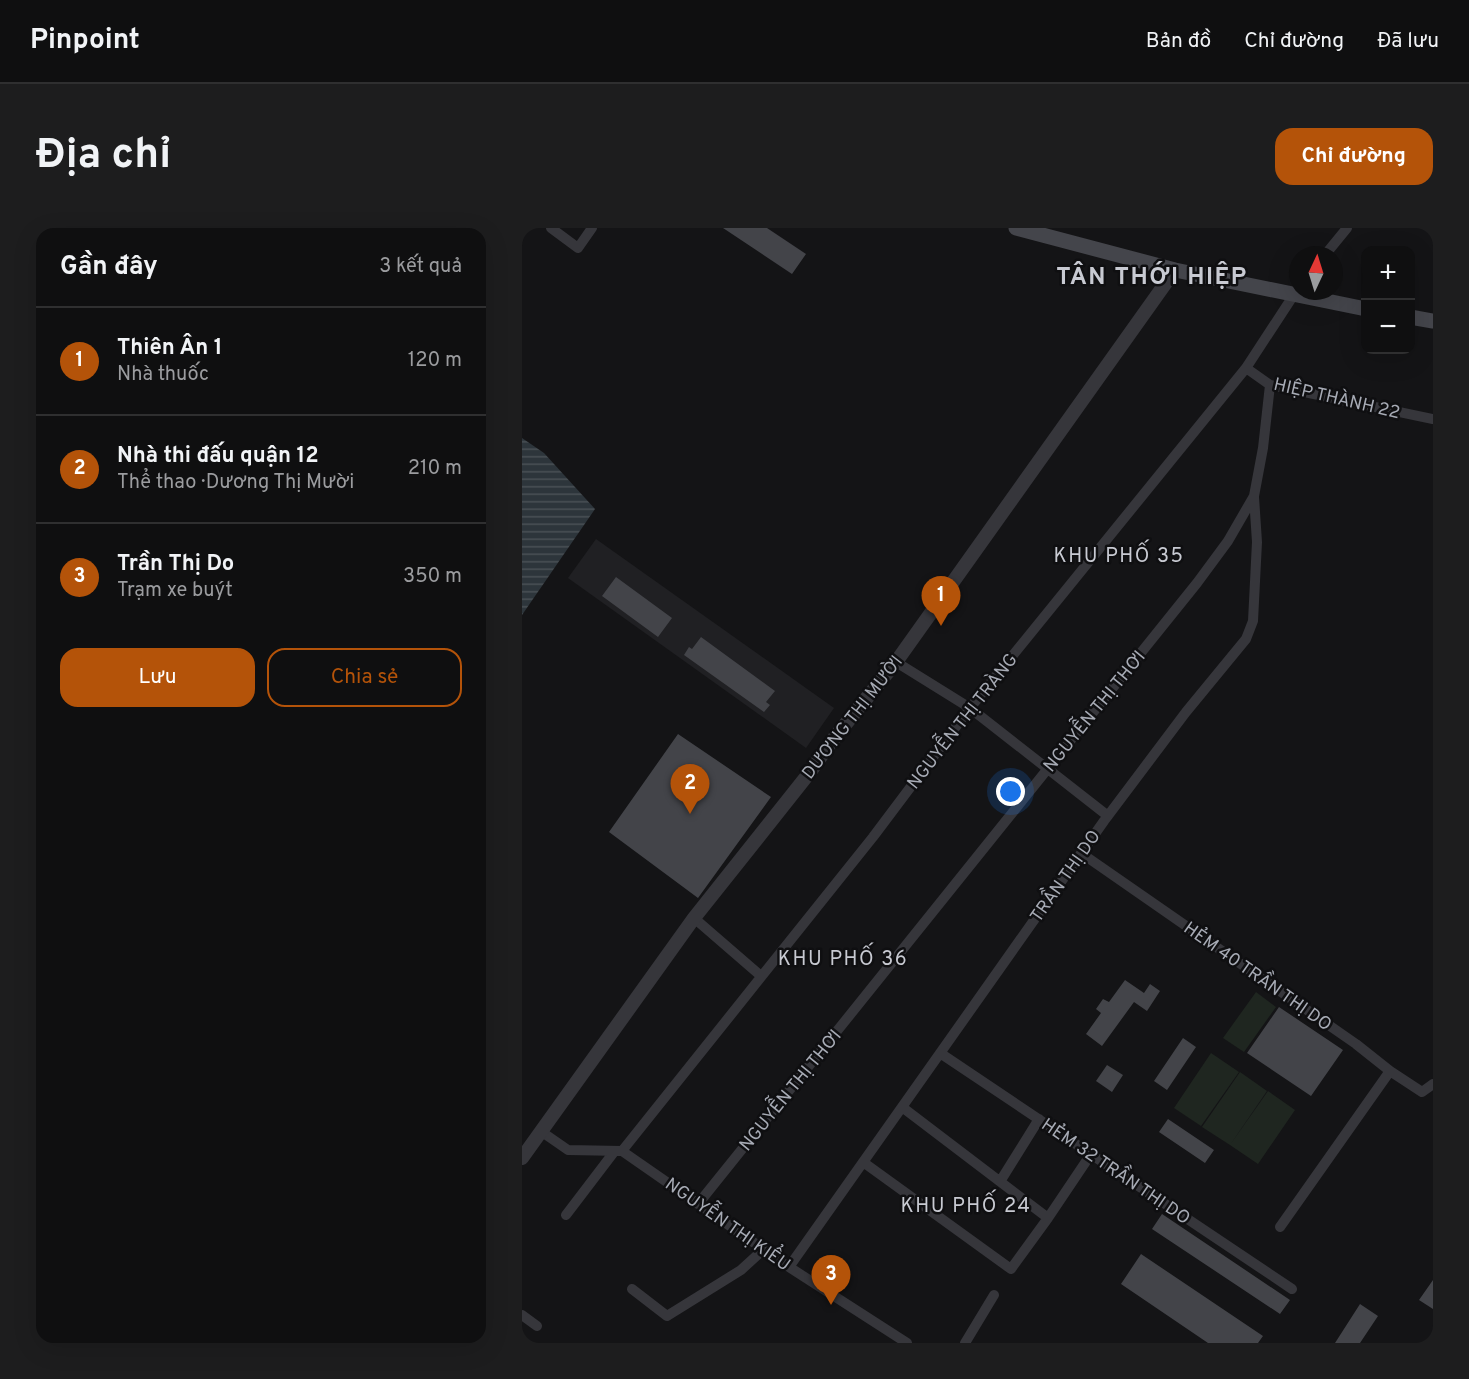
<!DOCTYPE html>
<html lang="vi">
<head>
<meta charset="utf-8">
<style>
	body { margin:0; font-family:Overpass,sans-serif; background:#1d1d1e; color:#f1f3f6 }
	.controls { position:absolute; right:18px; top:18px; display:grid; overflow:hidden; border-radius:12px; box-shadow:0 6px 24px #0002 }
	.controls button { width:54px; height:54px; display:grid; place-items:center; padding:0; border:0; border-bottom:2px solid #2f2f30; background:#0f0f10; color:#f1f3f6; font:30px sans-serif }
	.compass { position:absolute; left:767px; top:18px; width:54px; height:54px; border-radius:50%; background:#0f0f10; box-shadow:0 6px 24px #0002; rotate:4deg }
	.you { position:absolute; left:489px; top:564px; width:21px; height:21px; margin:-15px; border:4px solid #fff; border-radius:50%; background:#1a73e8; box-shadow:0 0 0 9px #1a73e833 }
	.badge { display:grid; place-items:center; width:39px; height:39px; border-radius:50%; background:#b45309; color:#fff; font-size:20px; font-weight:700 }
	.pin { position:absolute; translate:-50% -50px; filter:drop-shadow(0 2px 3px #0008) }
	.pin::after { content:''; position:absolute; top:32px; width:21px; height:18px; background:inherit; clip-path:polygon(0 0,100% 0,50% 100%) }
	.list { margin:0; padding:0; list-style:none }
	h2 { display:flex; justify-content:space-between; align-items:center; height:78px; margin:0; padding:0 24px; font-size:26px }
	h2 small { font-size:20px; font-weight:400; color:#9b9c9f }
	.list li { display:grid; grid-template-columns:39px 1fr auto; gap:18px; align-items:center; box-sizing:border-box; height:108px; padding:0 24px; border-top:2px solid #2f2f30 }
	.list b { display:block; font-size:22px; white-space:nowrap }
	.list p { margin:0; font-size:20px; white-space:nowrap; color:#9b9c9f }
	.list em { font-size:20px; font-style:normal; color:#9b9c9f }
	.actions { display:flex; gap:12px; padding:18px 24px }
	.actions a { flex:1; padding:14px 0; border:2px solid #b45309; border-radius:18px; text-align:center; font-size:21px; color:#b45309 }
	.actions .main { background:#b45309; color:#fff }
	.map { position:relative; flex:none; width:911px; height:1115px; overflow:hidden; border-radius:18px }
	header { display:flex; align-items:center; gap:36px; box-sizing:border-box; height:84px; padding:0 30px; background:#0f0f10; border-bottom:2px solid #2f2f30 }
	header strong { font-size:28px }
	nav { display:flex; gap:33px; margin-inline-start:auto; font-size:21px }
	.intro { display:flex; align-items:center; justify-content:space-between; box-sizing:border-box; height:144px; padding:0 36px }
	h1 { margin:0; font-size:42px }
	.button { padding:15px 27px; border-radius:18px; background:#b45309; color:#fff; font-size:21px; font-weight:700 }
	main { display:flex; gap:36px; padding:0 36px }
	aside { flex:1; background:#0f0f10; border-radius:18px; box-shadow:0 6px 24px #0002 }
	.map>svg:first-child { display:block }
	.built { fill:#202023 }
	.pitch { fill:#1f2620 }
	.water { fill:url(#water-rules) }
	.building { fill:#434449 }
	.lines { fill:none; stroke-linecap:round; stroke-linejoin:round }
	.minor { stroke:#36363b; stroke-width:10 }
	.tertiary { stroke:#36363b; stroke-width:14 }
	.secondary { stroke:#44454b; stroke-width:15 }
	.labels { text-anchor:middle; stroke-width:5; stroke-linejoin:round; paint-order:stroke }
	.street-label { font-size:18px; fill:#a7abb5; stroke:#0f0f11 }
	.neighbourhood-label { font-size:20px; letter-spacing:1.5px; fill:#c8cad2; stroke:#0f0f11 }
	.district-label { font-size:24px; font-weight:bold; letter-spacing:1.5px; fill:#c8cad2; stroke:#0f0f11 }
</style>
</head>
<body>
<header>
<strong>Pinpoint</strong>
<nav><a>Bản đồ</a><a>Chỉ đường</a><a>Đã lưu</a></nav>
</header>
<div class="intro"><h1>Địa chỉ</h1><a class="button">Chỉ đường</a></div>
<main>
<aside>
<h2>Gần đây<small>3 kết quả</small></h2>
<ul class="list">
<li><span class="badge">1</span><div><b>Thiên Ân 1</b><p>Nhà thuốc</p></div><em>120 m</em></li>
<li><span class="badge">2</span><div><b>Nhà thi đấu quận 12</b><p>Thể thao · Dương Thị Mười</p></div><em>210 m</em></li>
<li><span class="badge">3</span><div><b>Trần Thị Do</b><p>Trạm xe buýt</p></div><em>350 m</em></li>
</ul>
<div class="actions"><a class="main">Lưu</a><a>Chia sẻ</a></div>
</aside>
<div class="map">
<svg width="911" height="1115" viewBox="0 0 911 1115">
	<defs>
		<pattern id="water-rules" width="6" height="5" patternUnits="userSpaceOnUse" patternTransform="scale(1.5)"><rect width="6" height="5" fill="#2d353b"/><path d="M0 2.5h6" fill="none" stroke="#495055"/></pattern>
	</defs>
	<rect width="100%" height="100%" fill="#141416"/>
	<!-- built -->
	<path class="built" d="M74,311L312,480L284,520L46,350Z"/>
	<!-- pitch -->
	<path class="pitch" d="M734,764L754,779L722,824L701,810Z
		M689,825L717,844L679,898L652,880Z
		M718,844L745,863L708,917L680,899Z
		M746,863L773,882L736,936L708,917Z"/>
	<!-- water -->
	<path class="water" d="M0,210L22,225L73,281L0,387Z"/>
	<!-- building -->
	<path class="building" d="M201,0H245L284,26L270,46Z
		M94,349L150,390L136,409L80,368Z
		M179,409L253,463L244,474L248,477L242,484L162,427L167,419L170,421Z
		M156,506L249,569L176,670L87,604Z
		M603,752L622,765L628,756L638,763L625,783L612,774L580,818L564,806L579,785L574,781L581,771L587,774Z
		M757,779L821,822L789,868L725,825Z
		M661,810L674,819L645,862L632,853Z
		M585,837L601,847L590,864L574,853Z
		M646,891L692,922L683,935L637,904Z
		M640,986L768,1072L758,1086L630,1001Z
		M619,1026L741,1108L736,1115H686L599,1056Z
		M911,1052V1081L897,1072Z
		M838,1076L856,1088L838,1115H813Z"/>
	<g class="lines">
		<!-- minor -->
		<path class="minor" d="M29,0L56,20L70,0
			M803,27L825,0
			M724,140L748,157L911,191
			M374,434L448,480L586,588
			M559,625L834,816L868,843L900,864L911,856
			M172,690L239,748
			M418,825L770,1061
			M20,904L46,922L100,923L267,1039L385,1115
			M100,923L351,609L448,480L724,140L775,62
			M341,934L489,1041L526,990L380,879
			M479,952L517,891
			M176,976L675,355L706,313L732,268L741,220L748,157
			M44,987L92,924
			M526,990L569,926
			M758,999L868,843
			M267,1039L582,593L664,484L724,411L731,393L735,314L732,269
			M110,1061L145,1088L219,1042L242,1021
			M0,1087L15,1098
			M443,1115L472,1067"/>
		<!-- tertiary -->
		<path class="tertiary" d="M0,930L172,690L288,544L309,514L374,434L653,42"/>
		<!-- secondary -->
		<path class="secondary" d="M494,0L653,42L844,81
			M888,89L911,93"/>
	</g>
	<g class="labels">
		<!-- street labels -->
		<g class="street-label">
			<text transform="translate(815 170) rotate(13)" y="6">HIỆP THÀNH 22</text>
			<text transform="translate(572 483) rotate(-51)" y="6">NGUYỄN THỊ THƠI</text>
			<text transform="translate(330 489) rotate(-52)" y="6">DƯƠNG THỊ MƯỜI</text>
			<text transform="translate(440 493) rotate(-52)" y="6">NGUYỄN THỊ TRÀNG</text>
			<text transform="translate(543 648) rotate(-55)" y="6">TRẦN THỊ DO</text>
			<text transform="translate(736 748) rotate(35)" y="6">HẺM 40 TRẦN THỊ DO</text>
			<text transform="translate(268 862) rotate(-51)" y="6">NGUYỄN THỊ THƠI</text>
			<text transform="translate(594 943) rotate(34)" y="6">HẺM 32 TRẦN THỊ DO</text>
			<text transform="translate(206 996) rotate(35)" y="6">NGUYỄN THỊ KIỂU</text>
		</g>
		<!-- neighbourhood labels -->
		<g class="neighbourhood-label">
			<text x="597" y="334">KHU PHỐ 35</text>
			<text x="321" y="737">KHU PHỐ 36</text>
			<text x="444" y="984">KHU PHỐ 24</text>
		</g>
		<!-- district labels -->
		<g class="district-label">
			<text x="630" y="56">TÂN THỚI HIỆP</text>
		</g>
	</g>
</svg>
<div class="controls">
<button>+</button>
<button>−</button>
</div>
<svg class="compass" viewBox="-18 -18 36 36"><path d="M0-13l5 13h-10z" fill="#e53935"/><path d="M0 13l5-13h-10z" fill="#9b9c9f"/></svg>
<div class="you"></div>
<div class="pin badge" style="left:419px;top:398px">1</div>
<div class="pin badge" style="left:168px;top:586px">2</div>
<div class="pin badge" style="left:309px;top:1077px">3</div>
</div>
</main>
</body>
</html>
